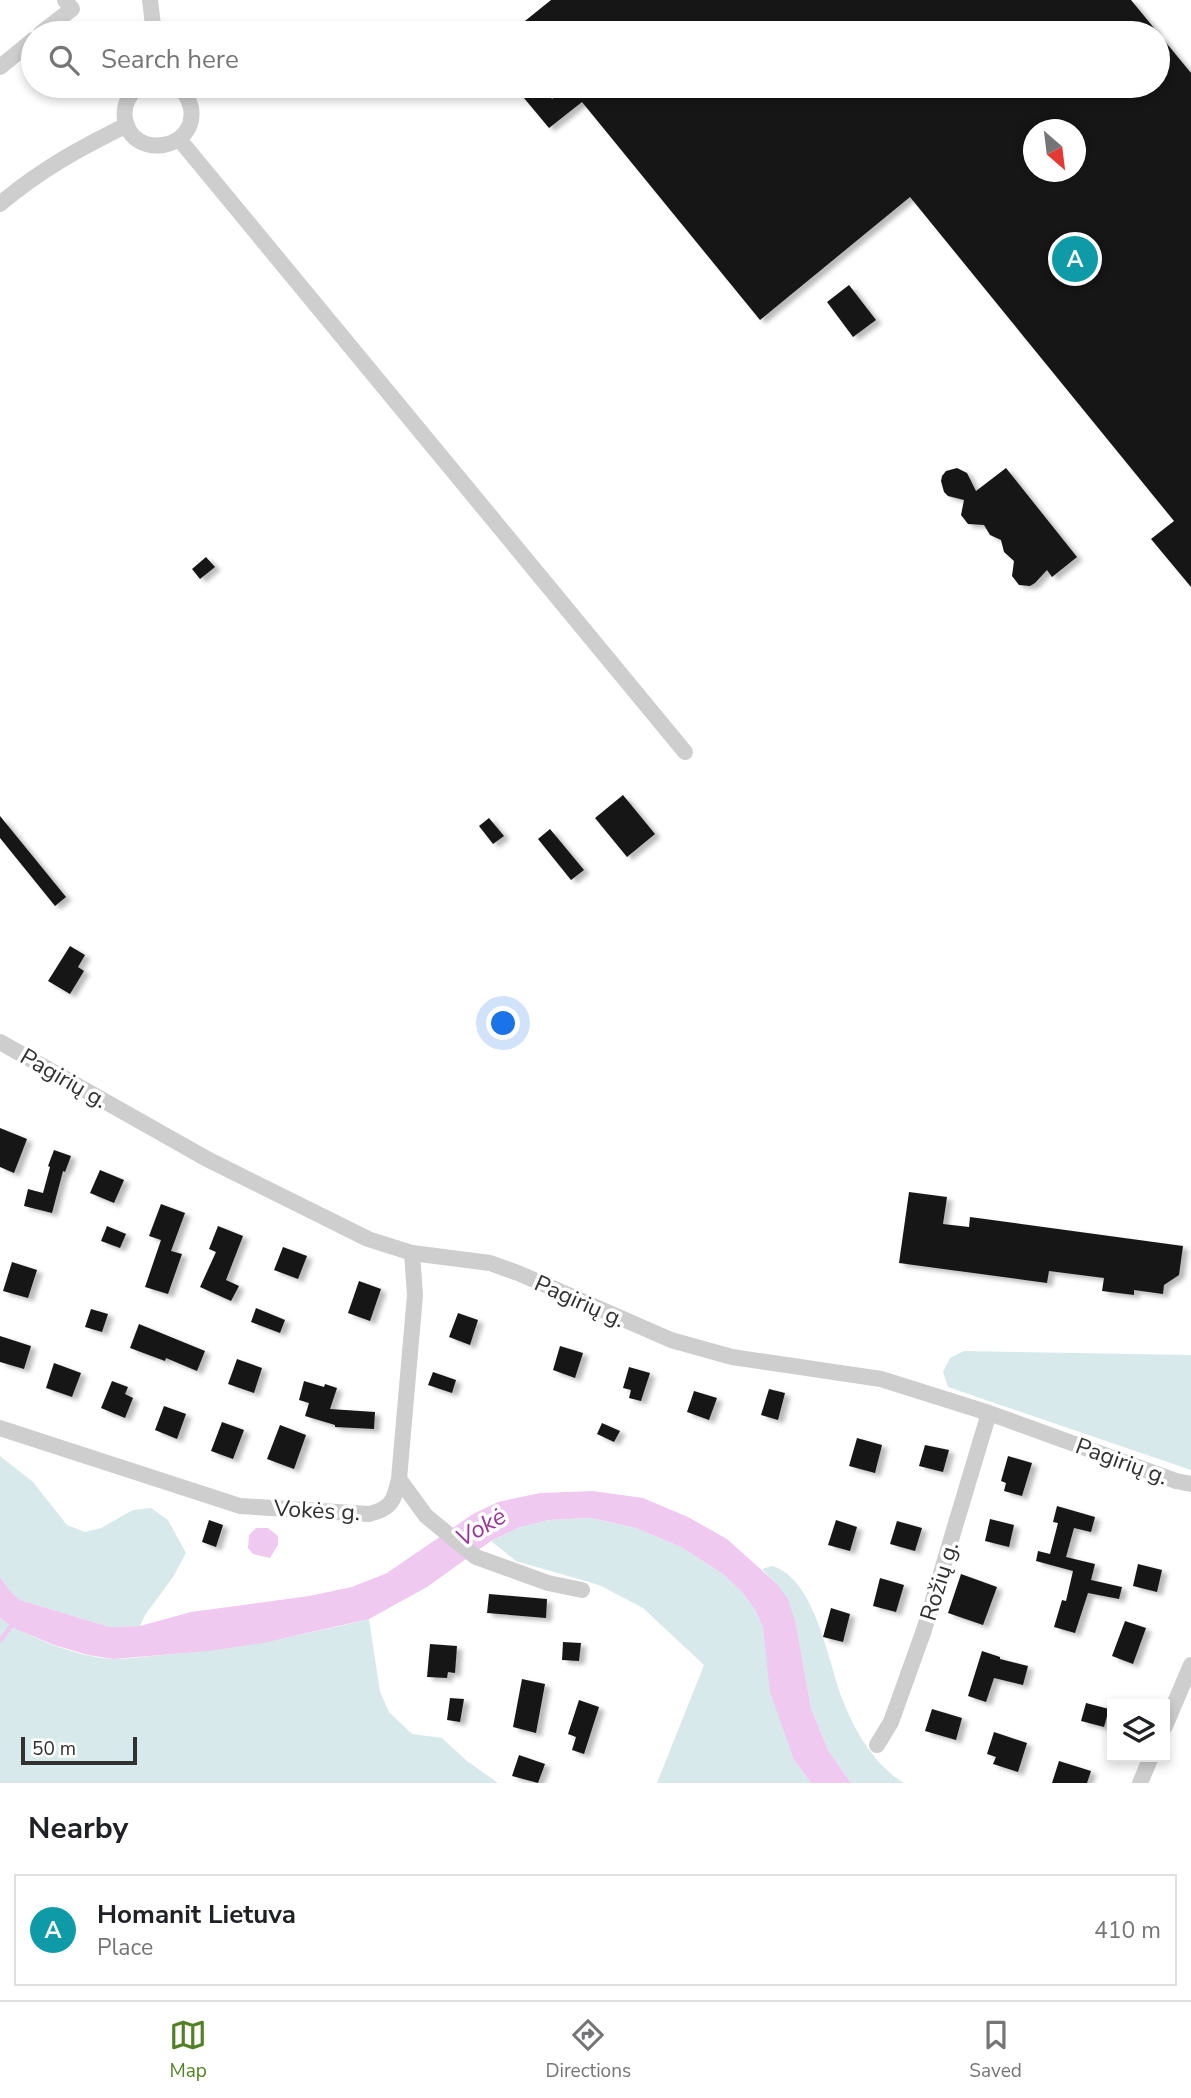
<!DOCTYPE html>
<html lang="en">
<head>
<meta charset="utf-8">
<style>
	body { margin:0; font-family:"Nunito Sans",sans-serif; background:#f2f2f2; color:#202124 }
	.controls { position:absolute; right:21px; bottom:21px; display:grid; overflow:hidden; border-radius:0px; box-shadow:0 4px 10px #0003 }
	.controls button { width:63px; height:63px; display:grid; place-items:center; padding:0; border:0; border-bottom:2px solid #e0e0e0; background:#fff; color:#202124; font:35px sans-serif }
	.compass { position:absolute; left:1023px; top:119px; width:63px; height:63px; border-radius:50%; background:#fff; box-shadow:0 4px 10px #0003; rotate:152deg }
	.scale { position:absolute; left:21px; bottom:18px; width:116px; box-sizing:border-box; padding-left:7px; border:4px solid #313131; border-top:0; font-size:19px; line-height:24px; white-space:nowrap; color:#313131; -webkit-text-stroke:5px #fff; paint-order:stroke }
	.you { position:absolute; left:504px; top:1024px; width:24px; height:24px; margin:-18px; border:5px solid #fff; border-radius:50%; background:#1a73e8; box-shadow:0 0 0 10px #1a73e833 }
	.badge { display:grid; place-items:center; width:46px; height:46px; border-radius:50%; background:#518124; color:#fff; font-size:23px; font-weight:700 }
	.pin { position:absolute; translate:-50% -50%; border:4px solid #fff; box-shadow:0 2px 7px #0006 }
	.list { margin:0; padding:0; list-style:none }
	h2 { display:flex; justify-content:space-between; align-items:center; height:91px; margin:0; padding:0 28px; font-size:30px }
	h2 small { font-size:23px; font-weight:400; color:#757577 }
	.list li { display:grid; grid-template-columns:46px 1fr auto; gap:21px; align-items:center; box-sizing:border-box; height:112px; margin:0 14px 14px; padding:0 14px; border:2px solid #e0e0e0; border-radius:0px }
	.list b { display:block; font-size:26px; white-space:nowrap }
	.list p { margin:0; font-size:23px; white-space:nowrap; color:#757577 }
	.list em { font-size:23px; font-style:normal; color:#757577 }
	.icon { flex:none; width:38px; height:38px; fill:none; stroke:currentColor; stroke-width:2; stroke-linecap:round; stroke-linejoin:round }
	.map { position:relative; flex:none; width:1191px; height:1783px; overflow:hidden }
	.search { position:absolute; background:#fff; box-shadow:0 4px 10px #0003; left:21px; right:21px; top:21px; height:77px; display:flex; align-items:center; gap:18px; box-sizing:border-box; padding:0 24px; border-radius:38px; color:#757577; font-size:26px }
	.sheet { height:217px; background:#fff }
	nav { display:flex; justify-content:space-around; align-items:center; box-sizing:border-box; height:98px; border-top:2px solid #e0e0e0; background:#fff; font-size:19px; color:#757577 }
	nav a { display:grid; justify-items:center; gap:4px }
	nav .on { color:#518124 }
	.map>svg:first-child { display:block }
	.green { fill:#d7e9ea }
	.water { fill:#efc9f0 }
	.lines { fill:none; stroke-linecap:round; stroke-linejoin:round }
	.stream { stroke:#efc9f0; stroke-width:4.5 }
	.building { fill:#181818; fill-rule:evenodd; filter:url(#shadow) }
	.street { stroke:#cecece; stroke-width:16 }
	.labels { text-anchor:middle; stroke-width:7; stroke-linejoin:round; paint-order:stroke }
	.street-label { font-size:23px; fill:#313131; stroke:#fff }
	.water-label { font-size:24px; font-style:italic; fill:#99359d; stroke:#fff }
</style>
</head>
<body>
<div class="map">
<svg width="1191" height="1783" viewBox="0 0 1191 1783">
	<defs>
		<filter id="shadow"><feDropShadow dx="5.5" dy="3.5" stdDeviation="2" flood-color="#0004"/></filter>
	</defs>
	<rect width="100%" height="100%" fill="#fff"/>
	<!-- green -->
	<path class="green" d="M964,1351L1191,1355V1470L948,1387L943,1372L950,1358Z
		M0,1456L33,1482L67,1525L85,1532L101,1528L133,1510L151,1508L168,1520L186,1553L173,1577L145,1615L140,1626L110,1627L20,1600L11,1592L0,1577Z
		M591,1518L636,1528L681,1547L723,1574L741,1591L754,1608L763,1627L767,1653L794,1760L811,1783H657L704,1665L643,1608L599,1585L516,1561L491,1541L520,1527L549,1520Z
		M772,1566C815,1578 828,1661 842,1698C854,1730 874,1765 904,1783H851L828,1750L811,1708L796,1624L776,1583L762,1569Z
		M0,1618C30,1638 78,1658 115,1659C131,1659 148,1656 163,1655C234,1649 301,1636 369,1619L380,1692L389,1712L412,1734L442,1738L467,1761L498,1783H0Z"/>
	<!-- water -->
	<path class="water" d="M593,1491L643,1498L688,1517L727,1539L776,1583L788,1599L796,1624L811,1708L828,1750L851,1783H811L794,1760L770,1692L763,1627L754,1608L741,1591L723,1574L681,1547L636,1528L591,1518L549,1520L520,1527L491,1541L427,1587L369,1619L263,1643L208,1651L114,1659L88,1655L54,1645L16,1629L0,1618V1577L11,1592L20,1600L110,1627L140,1626L191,1612L309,1596L352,1587L387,1573L473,1514L498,1502L540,1493Z
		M256,1528H268L278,1536V1545L270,1558L253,1554L248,1548L249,1535Z"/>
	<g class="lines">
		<!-- stream -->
		<path class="stream" d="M0,1641L14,1622"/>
	</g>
	<!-- building -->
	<path class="building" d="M551,0H1131L1191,73V587L1151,539L1174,521L910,197L760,320L582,102L549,128L514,86H541L552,99L568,86H1158V33H510ZM1033,130H1075V172H1033Z
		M849,285L876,320L853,337L827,302Z
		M957,468L967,473L976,491L1006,468L1077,557L1052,577L1047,570L1035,583L1030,586L1019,585L1012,576L1014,561L1004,552L1001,540L990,535L984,525L968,524L961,515L964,500L948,496L944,492L941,481L942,476L946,471Z
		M206,557L215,567L200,579L192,569Z
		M623,795L655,834L627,857L595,818Z
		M0,816L66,897L55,906L0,838Z
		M489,818L504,836L493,844L479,826Z
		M550,829L584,870L571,880L538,839Z
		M70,946L85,955L78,967L84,971L70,994L48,981Z
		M0,1128L27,1139L14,1173L0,1167Z
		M54,1150L71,1156L65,1172L63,1171L52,1213L24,1206L28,1189L43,1193L50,1167L48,1166Z
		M100,1170L124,1180L114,1203L90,1193Z
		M909,1192L947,1197L943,1224L969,1227L970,1217L1183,1246L1179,1275L1164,1285L1163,1294L1134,1290V1295L1102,1291L1104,1278L1049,1271L1047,1283L899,1263Z
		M161,1204L185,1213L171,1251L182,1254L168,1294L145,1287L161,1240L149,1236Z
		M107,1226L126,1234L120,1248L101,1241Z
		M218,1226L243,1236L226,1280L239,1286L231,1301L200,1287L216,1252L209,1249Z
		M283,1247L307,1256L298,1279L274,1270Z
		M12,1262L37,1270L28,1298L3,1291Z
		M359,1281L381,1289L370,1321L348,1313Z
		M256,1308L285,1320L280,1333L251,1322Z
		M91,1309L108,1314L102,1332L85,1327Z
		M458,1313L478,1320L470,1345L449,1337Z
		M139,1324L205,1351L197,1371L166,1358L165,1361L130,1348Z
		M0,1336L31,1346L24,1369L0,1362Z
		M560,1346L583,1353L575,1378L553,1370Z
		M237,1359L262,1368L254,1393L228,1384Z
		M54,1363L81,1373L72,1397L46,1388Z
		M629,1367L650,1373L641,1401L629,1398L631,1390L623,1388Z
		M433,1372L456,1380L452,1393L428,1385Z
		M112,1381L128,1387L125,1394L133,1398L125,1418L101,1408Z
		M304,1381L324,1387L325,1384L337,1388L330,1409L375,1412L374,1429L335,1427V1425L305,1416L309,1403L299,1400Z
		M769,1389L785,1393L778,1420L761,1415Z
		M694,1391L717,1398L709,1420L687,1412Z
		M164,1406L186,1414L177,1439L155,1430Z
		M222,1422L244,1430L233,1459L211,1451Z
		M602,1423L620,1431L614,1442L597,1434Z
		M280,1425L306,1435L294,1469L267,1459Z
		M857,1438L882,1445L875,1473L849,1466Z
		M925,1445L949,1450L943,1472L919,1466Z
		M1008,1456L1032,1463L1022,1496L1004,1491L1006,1483L1001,1481Z
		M1057,1506L1095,1517L1091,1532L1074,1528L1066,1557L1095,1564L1091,1580L1122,1587L1119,1599L1088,1593L1075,1633L1054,1627L1062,1600L1066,1601L1073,1571L1036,1561L1038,1551L1050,1554L1058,1523L1053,1522Z
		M990,1519L1014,1525L1009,1547L985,1541Z
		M209,1520L223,1525L216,1547L202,1542Z
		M836,1520L857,1527L850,1551L828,1545Z
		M897,1521L922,1528L915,1551L890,1544Z
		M1138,1564L1162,1570L1157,1592L1133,1586Z
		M961,1574L997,1587L983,1625L948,1613Z
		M880,1578L904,1585L896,1612L873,1606Z
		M489,1594L547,1599L546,1618L487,1613Z
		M831,1608L850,1614L843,1642L823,1637Z
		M1125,1621L1146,1628L1133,1664L1112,1656Z
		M563,1642L581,1643L579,1661L562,1660Z
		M430,1644L457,1646L455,1673L448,1672L447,1678L427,1677Z
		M982,1651L1000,1657V1659L1028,1666L1023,1685L994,1678L986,1702L968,1696Z
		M522,1679L545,1684L536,1733L513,1727Z
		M450,1698L464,1699L460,1722L447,1720Z
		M579,1700L599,1707L584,1754L572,1750L576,1737L568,1734Z
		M1086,1703L1109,1709L1104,1727L1081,1721Z
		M932,1709L962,1718L956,1740L925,1731Z
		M994,1732L1027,1743L1018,1772L993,1764L996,1757L987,1754Z
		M519,1755L545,1764L538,1783L512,1776Z
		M1059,1761L1091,1771L1087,1783H1052Z"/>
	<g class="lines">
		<!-- street -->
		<path class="street" d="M150,0L154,33
			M41,33L72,9L65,0
			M0,67L33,40
			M139,86C129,94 123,106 125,119C132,161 198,150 191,108C189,99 184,91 177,86
			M179,139L685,752
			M0,204C40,170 80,148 127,125
			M0,1042L207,1159L368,1239L412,1253L490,1263L518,1273L671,1340L732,1357L881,1379L989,1413L1176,1481L1191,1484
			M0,1428L240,1506L369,1514C392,1509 394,1500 399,1479L415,1295L412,1253
			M399,1479L426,1516L476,1557L548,1583L582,1590
			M1165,1726L1191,1665
			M877,1745L891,1722L924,1630L989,1413
			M1140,1783L1151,1757"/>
	</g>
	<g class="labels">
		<!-- street labels -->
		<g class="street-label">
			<text transform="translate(64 1078) rotate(30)" y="8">Pagirių g.</text>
			<text transform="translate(580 1301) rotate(24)" y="8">Pagirių g.</text>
			<text transform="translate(1122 1461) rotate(20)" y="8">Pagirių g.</text>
			<text transform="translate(317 1510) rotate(3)" y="8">Vokės g.</text>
			<text transform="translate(939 1581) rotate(-73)" y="8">Rožių g.</text>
		</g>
		<!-- water labels -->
		<g class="water-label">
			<text transform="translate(481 1527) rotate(-30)" y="8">Vokė</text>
		</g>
	</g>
</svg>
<div class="controls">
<button><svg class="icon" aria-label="layers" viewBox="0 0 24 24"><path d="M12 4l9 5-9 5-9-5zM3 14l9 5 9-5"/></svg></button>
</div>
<svg class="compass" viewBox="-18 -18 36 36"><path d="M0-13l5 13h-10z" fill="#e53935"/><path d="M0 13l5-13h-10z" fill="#757577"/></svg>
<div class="scale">50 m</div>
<div class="you"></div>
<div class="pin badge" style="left:1075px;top:259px;background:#0f9aa8">A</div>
<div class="search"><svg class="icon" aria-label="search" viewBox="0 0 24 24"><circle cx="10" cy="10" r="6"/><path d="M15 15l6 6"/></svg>Search here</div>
</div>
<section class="sheet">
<h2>Nearby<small></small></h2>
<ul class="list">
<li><span class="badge" style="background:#0f9aa8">A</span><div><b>Homanit Lietuva</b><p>Place</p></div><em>410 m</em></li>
</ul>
</section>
<nav>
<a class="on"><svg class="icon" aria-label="map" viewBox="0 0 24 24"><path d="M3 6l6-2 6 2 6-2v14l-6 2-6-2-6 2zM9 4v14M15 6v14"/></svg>Map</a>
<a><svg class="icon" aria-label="directions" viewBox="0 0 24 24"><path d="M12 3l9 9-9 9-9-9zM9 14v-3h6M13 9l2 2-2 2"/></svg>Directions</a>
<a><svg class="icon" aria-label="saved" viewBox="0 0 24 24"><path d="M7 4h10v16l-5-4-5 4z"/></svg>Saved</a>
</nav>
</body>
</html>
